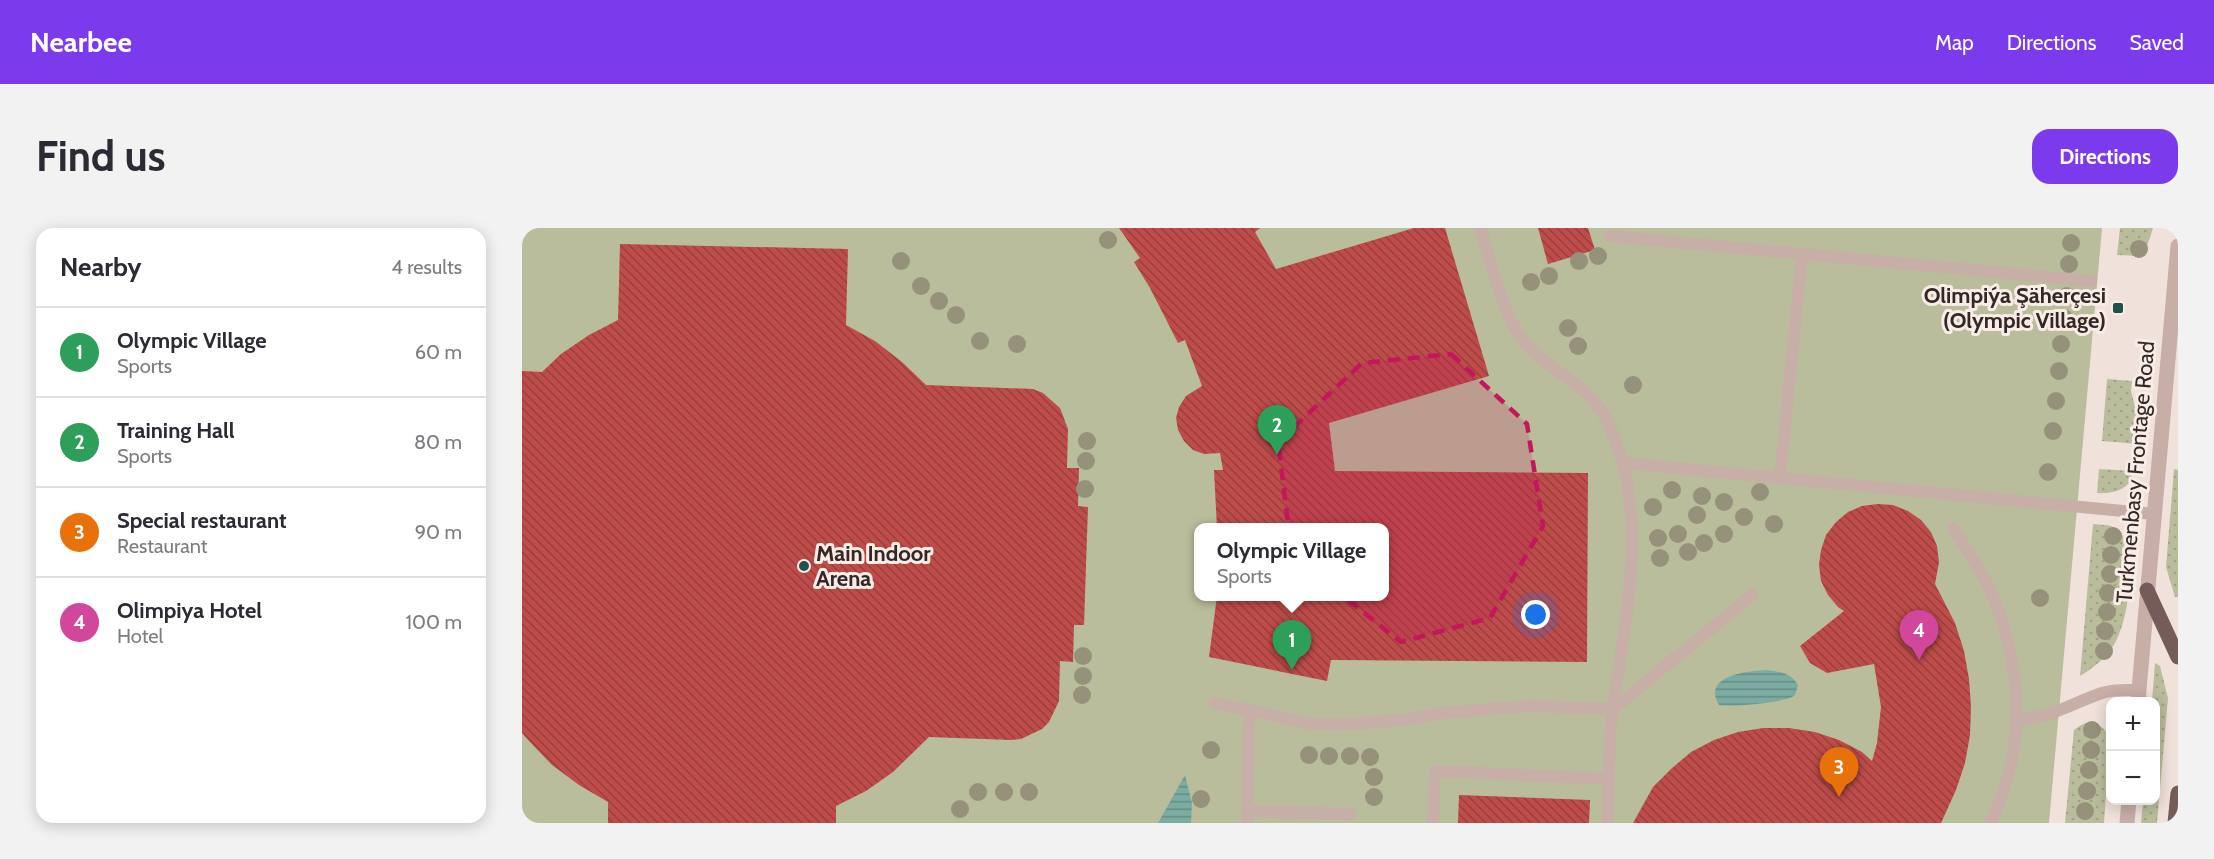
<!DOCTYPE html>
<html lang="en">
<head>
<meta charset="utf-8">
<style>
	body { margin:0; font-family:Cabin,sans-serif; background:#f2f2f3; color:#2b2b33 }
	.controls { position:absolute; right:18px; bottom:18px; display:grid; overflow:hidden; border-radius:12px; box-shadow:0 3px 15px #0003 }
	.controls button { width:54px; height:54px; display:grid; place-items:center; padding:0; border:0; border-bottom:2px solid #e1e1e2; background:#fff; color:#2b2b33; font:30px sans-serif }
	.you { position:absolute; left:1014px; top:387px; width:21px; height:21px; margin:-15px; border:4px solid #fff; border-radius:50%; background:#1a73e8; box-shadow:0 0 0 9px #1a73e833 }
	.badge { display:grid; place-items:center; width:39px; height:39px; border-radius:50%; background:#7c3aed; color:#fff; font-size:20px; font-weight:700 }
	.pin { position:absolute; translate:-50% -50px; filter:drop-shadow(0 2px 3px #0008) }
	.pin::after { content:''; position:absolute; top:32px; width:21px; height:18px; background:inherit; clip-path:polygon(0 0,100% 0,50% 100%) }
	.popup { position:absolute; left:672px; top:295px; width:195px; height:78px; box-sizing:border-box; display:grid; place-content:center; border-radius:12px; background:#fff; filter:drop-shadow(0 2px 4px #0005); font-size:20px; white-space:nowrap; color:#7c7c81 }
	.popup b { font-size:22px; color:#2b2b33 }
	.popup::after { content:''; position:absolute; left:50%; top:100%; margin-left:-12px; border:12px solid transparent; border-top-color:#fff }
	.list { margin:0; padding:0; list-style:none }
	h2 { display:flex; justify-content:space-between; align-items:center; height:78px; margin:0; padding:0 24px; font-size:26px }
	h2 small { font-size:20px; font-weight:400; color:#7c7c81 }
	.list li { display:grid; grid-template-columns:39px 1fr auto; gap:18px; align-items:center; box-sizing:border-box; height:90px; padding:0 24px; border-top:2px solid #e1e1e2 }
	.list b { display:block; font-size:22px; white-space:nowrap }
	.list p { margin:0; font-size:20px; white-space:nowrap; color:#7c7c81 }
	.list em { font-size:20px; font-style:normal; color:#7c7c81 }
	.map { position:relative; flex:none; width:1656px; height:595px; overflow:hidden; border-radius:18px }
	header { display:flex; align-items:center; gap:36px; box-sizing:border-box; height:84px; padding:0 30px; background:#7c3aed; color:#fff }
	header strong { font-size:28px }
	nav { display:flex; gap:33px; margin-inline-start:auto; font-size:21px }
	.intro { display:flex; align-items:center; justify-content:space-between; box-sizing:border-box; height:144px; padding:0 36px }
	h1 { margin:0; font-size:42px }
	.button { padding:15px 27px; border-radius:18px; background:#7c3aed; color:#fff; font-size:21px; font-weight:700 }
	main { display:flex; gap:36px; padding:0 36px }
	aside { flex:1; background:#fff; border-radius:18px; box-shadow:0 3px 15px #0003 }
	.map>svg:first-child { display:block }
	.grass { fill:url(#grass-dots) }
	.pitch { fill:#babd9b; fill-rule:evenodd }
	.water { fill:url(#water-rules) }
	.building { fill:url(#building-back-hatch) }
	.lines { fill:none; stroke-linecap:round; stroke-linejoin:round }
	.lane { stroke:#c7aea7; stroke-width:12 }
	.street { stroke:#c7aea7; stroke-width:15 }
	.primary { stroke:#755c59; stroke-width:15 }
	.tree { fill:#95917b }
	.marked { fill:#c2185b; fill-opacity:0.2; stroke:#c2185b; stroke-width:4.5; stroke-dasharray:12 8; stroke-linejoin:round }
	.poi-dot { fill:#20524a; stroke:#f8ece6; stroke-width:2 }
	.labels { text-anchor:middle; stroke-width:6; stroke-linejoin:round; paint-order:stroke }
	.poi-label { font-size:22px; font-weight:bold; fill:#342827; stroke:#f8ece6; text-anchor:end }
	.street-label { font-size:22px; fill:#342827; stroke:#f8ece6 }
</style>
</head>
<body>
<header>
<strong>Nearbee</strong>
<nav><a>Map</a><a>Directions</a><a>Saved</a></nav>
</header>
<div class="intro"><h1>Find us</h1><a class="button">Directions</a></div>
<main>
<aside>
<h2>Nearby<small>4 results</small></h2>
<ul class="list">
<li><span class="badge" style="background:#2e9e5b">1</span><div><b>Olympic Village</b><p>Sports</p></div><em>60 m</em></li>
<li><span class="badge" style="background:#2e9e5b">2</span><div><b>Training Hall</b><p>Sports</p></div><em>80 m</em></li>
<li><span class="badge" style="background:#e8710a">3</span><div><b>Special restaurant</b><p>Restaurant</p></div><em>90 m</em></li>
<li><span class="badge" style="background:#d1479c">4</span><div><b>Olimpiya Hotel</b><p>Hotel</p></div><em>100 m</em></li>
</ul>
</aside>
<div class="map">
<svg width="1656" height="595" viewBox="0 0 1656 595">
	<defs>
		<pattern id="grass-dots" width="8" height="8" patternUnits="userSpaceOnUse" patternTransform="scale(1.5)"><rect width="8" height="8" fill="#babd9b"/><path d="M2 2h.1M6 6h.1" fill="none" stroke="#a0a286" stroke-width="1.8" stroke-linecap="round"/></pattern>
		<pattern id="water-rules" width="6" height="5" patternUnits="userSpaceOnUse" patternTransform="scale(1.5)"><rect width="6" height="5" fill="#7baba2"/><path d="M0 2.5h6" fill="none" stroke="#668b84"/></pattern>
		<pattern id="building-back-hatch" width="6" height="6" patternUnits="userSpaceOnUse" patternTransform="scale(1.5)"><rect width="6" height="6" fill="#be4c4a"/><path d="M-1 5l2 2M0 0l6 6M5-1l2 2" fill="none" stroke="#9b3f3e"/></pattern>
	</defs>
	<rect width="100%" height="100%" fill="#f0e1da"/>
	<!-- grass -->
	<path class="grass" d="M1598,0H1631L1622,28L1595,27Z
		M1585,151L1610,153L1609,163L1616,192V216L1580,213Z
		M1577,241L1611,243C1610,262 1590,266 1575,265Z
		M1652,241L1656,242V369H1653L1644,339Z
		M1571,296C1578,297 1587,296 1593,300C1619,316 1606,391 1594,413C1586,428 1572,440 1558,448Z
		M1633,435L1638,438L1646,470L1635,595H1619L1621,573L1634,572V473H1630Z
		M1567,494C1578,496 1584,501 1588,511L1582,595H1543L1552,502L1559,497Z"/>
	<!-- pitch -->
	<path class="pitch" d="M0,0H1580L1527,595H0ZM677,300H863V368H677Z"/>
	<!-- water -->
	<path class="water" d="M1245,442C1258,444 1269,445 1276,457L1273,467C1264,475 1210,479 1197,477C1179,447 1227,443 1245,442Z
		M663,547L670,575L669,595H636Z"/>
	<!-- building -->
	<path class="building" d="M597,0H738L733,4L754,41L892,0H923L967,148L807,195L813,243L1066,245L1065,434L809,432L805,453L687,429L695,368H863V300H695L692,242H701L698,225L682,226L671,222L662,213L656,202L654,190L657,179L664,168L680,158L663,112L656,115L628,60L612,34L618,30Z
		M1016,0H1066L1073,22L1026,36Z
		M98,16L326,21L324,97L353,113L380,134L404,157L511,161L521,165L538,180L546,201L545,240H557L556,278L566,279L562,397H552L551,434L538,433L537,473L527,494L520,501L499,511L489,512L407,509L371,544L344,563L314,578V595H86V574L57,557L30,537L7,513L0,505V143L20,144L39,126L67,107L96,92Z
		M1356,276L1371,277L1386,283L1399,292L1409,304L1415,318L1417,334L1413,356L1433,395L1442,423L1447,451L1449,479L1448,507L1443,535L1434,562L1419,595H1111L1131,559L1149,541L1169,524L1192,512L1216,504L1241,500H1267L1293,504L1317,512L1340,524L1350,533L1355,515L1359,479L1352,436L1305,445L1288,435L1278,418L1322,383L1316,379L1306,367L1299,353L1297,337L1299,322L1304,307L1314,294L1326,284L1340,278Z
		M937,567L1068,572L1067,595H936Z"/>
	<g class="lines">
		<!-- lane -->
		<path class="lane" d="M958,0C970,36 980,89 1005,117C1031,147 1064,153 1084,191C1130,282 1103,390 1090,486C1086,522 1087,559 1085,595
			M1088,8L1569,53
			M1102,235L1632,286
			M1258,250L1280,26
			M1431,300C1444,321 1459,341 1469,364C1501,437 1505,522 1468,595
			M692,475L792,496L817,497L879,492L921,485L1008,478L1091,481L1230,367
			M1495,492C1531,489 1548,476 1580,465C1592,461 1604,462 1617,462
			M725,583L829,586
			M725,595L727,483
			M911,595L913,543L1087,551"/>
		<!-- street -->
		<path class="street" d="M1616,473L1656,18
			M1605,595L1607,572"/>
		<!-- primary -->
		<path class="primary" d="M1625,362L1656,429
			M1653,595L1656,565"/>
	</g>
	<!-- trees -->
	<g class="tree">
		<circle cx="586" cy="12" r="9"/>
		<circle cx="1549" cy="15" r="9"/>
		<circle cx="1617" cy="21" r="9"/>
		<circle cx="1076" cy="28" r="9"/>
		<circle cx="379" cy="33" r="9"/>
		<circle cx="1057" cy="33" r="9"/>
		<circle cx="1547" cy="36" r="9"/>
		<circle cx="1027" cy="48" r="9"/>
		<circle cx="1009" cy="54" r="9"/>
		<circle cx="399" cy="58" r="9"/>
		<circle cx="1545" cy="68" r="9"/>
		<circle cx="417" cy="73" r="9"/>
		<circle cx="434" cy="87" r="9"/>
		<circle cx="1542" cy="90" r="9"/>
		<circle cx="1046" cy="100" r="9"/>
		<circle cx="458" cy="113" r="9"/>
		<circle cx="495" cy="116" r="9"/>
		<circle cx="1539" cy="116" r="9"/>
		<circle cx="1056" cy="118" r="9"/>
		<circle cx="1537" cy="143" r="9"/>
		<circle cx="1111" cy="157" r="9"/>
		<circle cx="1534" cy="173" r="9"/>
		<circle cx="1531" cy="203" r="9"/>
		<circle cx="565" cy="213" r="9"/>
		<circle cx="564" cy="233" r="9"/>
		<circle cx="1526" cy="244" r="9"/>
		<circle cx="563" cy="261" r="9"/>
		<circle cx="1150" cy="262" r="9"/>
		<circle cx="1238" cy="264" r="9"/>
		<circle cx="1180" cy="268" r="9"/>
		<circle cx="1202" cy="274" r="9"/>
		<circle cx="1131" cy="279" r="9"/>
		<circle cx="1175" cy="287" r="9"/>
		<circle cx="1222" cy="289" r="9"/>
		<circle cx="1252" cy="296" r="9"/>
		<circle cx="1156" cy="306" r="9"/>
		<circle cx="1202" cy="306" r="9"/>
		<circle cx="1591" cy="308" r="9"/>
		<circle cx="1136" cy="310" r="9"/>
		<circle cx="1182" cy="315" r="9"/>
		<circle cx="1166" cy="324" r="9"/>
		<circle cx="1589" cy="327" r="9"/>
		<circle cx="1138" cy="330" r="9"/>
		<circle cx="1588" cy="346" r="9"/>
		<circle cx="1586" cy="365" r="9"/>
		<circle cx="1518" cy="370" r="9"/>
		<circle cx="1585" cy="384" r="9"/>
		<circle cx="1583" cy="403" r="9"/>
		<circle cx="1582" cy="423" r="9"/>
		<circle cx="561" cy="428" r="9"/>
		<circle cx="561" cy="448" r="9"/>
		<circle cx="560" cy="467" r="9"/>
		<circle cx="1570" cy="502" r="9"/>
		<circle cx="689" cy="522" r="9"/>
		<circle cx="1569" cy="522" r="9"/>
		<circle cx="787" cy="527" r="9"/>
		<circle cx="807" cy="528" r="9"/>
		<circle cx="828" cy="528" r="9"/>
		<circle cx="848" cy="529" r="9"/>
		<circle cx="1567" cy="542" r="9"/>
		<circle cx="852" cy="549" r="9"/>
		<circle cx="1565" cy="563" r="9"/>
		<circle cx="456" cy="564" r="9"/>
		<circle cx="482" cy="564" r="9"/>
		<circle cx="507" cy="564" r="9"/>
		<circle cx="852" cy="569" r="9"/>
		<circle cx="679" cy="571" r="9"/>
		<circle cx="438" cy="581" r="9"/>
		<circle cx="1563" cy="583" r="9"/>
	</g>
	<!-- marked area -->
	<path class="marked" d="M929,126L1005,196L1021,298L968,390L879,414L770,328L756,214L840,135Z"/>
	<!-- markers -->
	<g class="poi-dot">
		<rect x="1590" y="74" width="12" height="12" rx="3"/>
		<circle cx="282" cy="338" r="6"/>
	</g>
	<g class="labels">
		<!-- poi labels -->
		<g class="poi-label">
			<text x="1584" y="75">Olimpiýa Şäherçesi<tspan x="1584" dy="25">(Olympic Village)</tspan></text>
			<text x="294" y="333" text-anchor="start">Main Indoor<tspan x="294" dy="25">Arena</tspan></text>
		</g>
		<!-- street labels -->
		<g class="street-label">
			<text transform="translate(1613 244) rotate(-85)" y="8">Turkmenbasy Frontage Road</text>
		</g>
	</g>
</svg>
<div class="controls">
<button>+</button>
<button>−</button>
</div>
<div class="you"></div>
<div class="pin badge" style="left:770px;top:442px;background:#2e9e5b">1</div>
<div class="popup"><b>Olympic Village</b>Sports</div>
<div class="pin badge" style="left:755px;top:227px;background:#2e9e5b">2</div>
<div class="pin badge" style="left:1317px;top:569px;background:#e8710a">3</div>
<div class="pin badge" style="left:1397px;top:432px;background:#d1479c">4</div>
</div>
</main>
</body>
</html>
